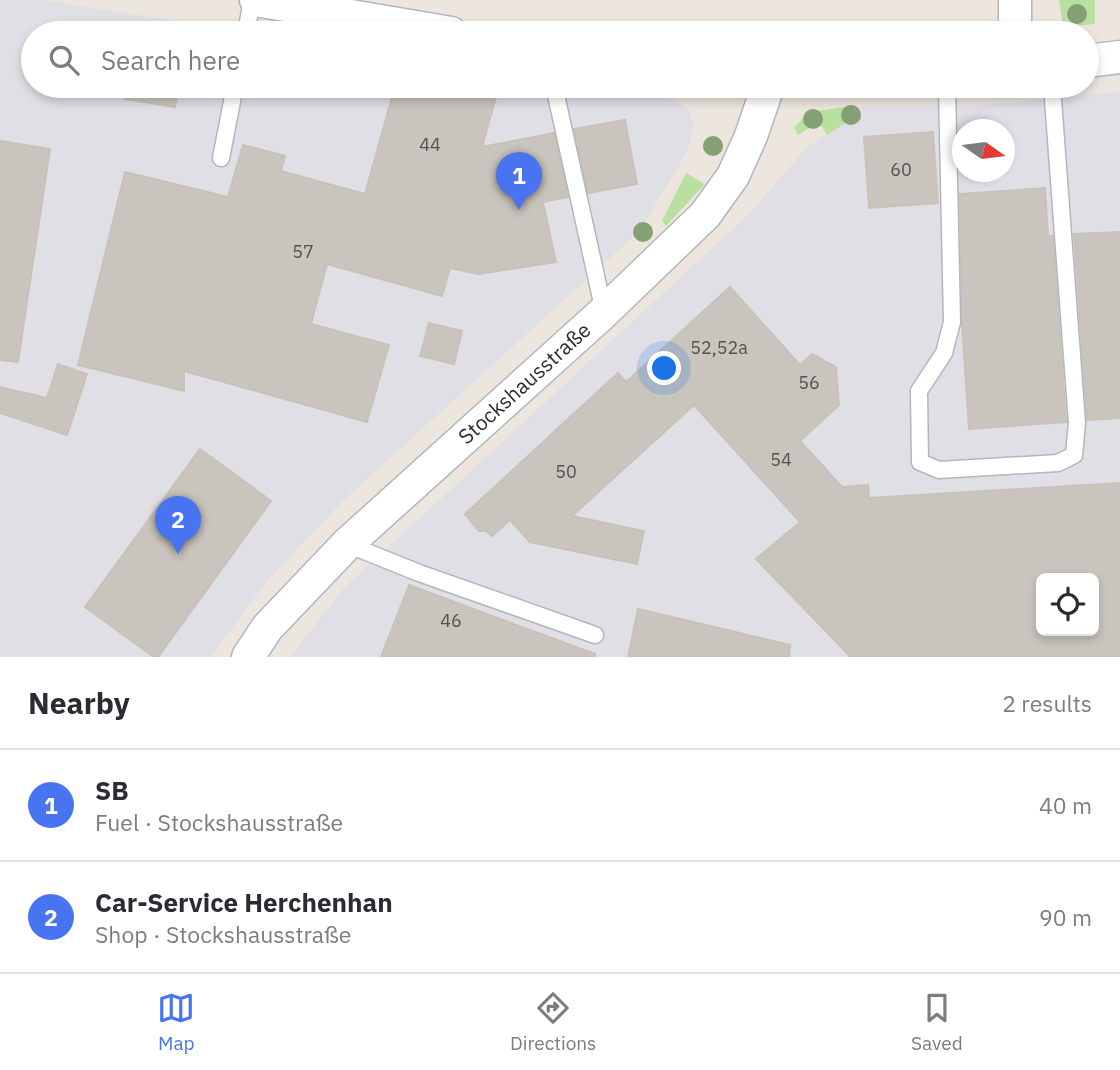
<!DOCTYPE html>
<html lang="en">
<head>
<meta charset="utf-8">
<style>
	body { margin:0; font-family:"IBM Plex Sans",sans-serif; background:#f7f7f7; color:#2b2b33 }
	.controls { position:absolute; right:21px; bottom:21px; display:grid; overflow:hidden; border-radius:10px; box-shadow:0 4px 10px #0003 }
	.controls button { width:63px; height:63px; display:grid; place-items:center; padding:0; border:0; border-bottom:2px solid #e1e1e2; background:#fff; color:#2b2b33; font:35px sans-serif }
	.compass { position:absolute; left:952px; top:119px; width:63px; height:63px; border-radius:50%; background:#fff; box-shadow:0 4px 10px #0003; rotate:104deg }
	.you { position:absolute; left:665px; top:369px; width:24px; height:24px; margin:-18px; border:5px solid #fff; border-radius:50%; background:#1a73e8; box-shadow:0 0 0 10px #1a73e833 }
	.badge { display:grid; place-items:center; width:46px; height:46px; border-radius:50%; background:#4873f1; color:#fff; font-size:23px; font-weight:700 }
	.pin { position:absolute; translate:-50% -58px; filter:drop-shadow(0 2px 4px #0008) }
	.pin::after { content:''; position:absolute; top:37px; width:24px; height:21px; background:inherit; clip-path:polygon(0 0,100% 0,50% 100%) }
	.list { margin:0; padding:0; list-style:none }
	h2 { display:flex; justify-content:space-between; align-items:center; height:91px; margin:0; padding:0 28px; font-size:30px }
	h2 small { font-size:23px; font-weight:400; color:#7c7c81 }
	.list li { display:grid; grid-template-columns:46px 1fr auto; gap:21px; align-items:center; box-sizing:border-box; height:112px; padding:0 28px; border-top:2px solid #e1e1e2 }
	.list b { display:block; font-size:26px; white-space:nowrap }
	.list p { margin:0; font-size:23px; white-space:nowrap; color:#7c7c81 }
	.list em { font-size:23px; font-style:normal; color:#7c7c81 }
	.icon { flex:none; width:38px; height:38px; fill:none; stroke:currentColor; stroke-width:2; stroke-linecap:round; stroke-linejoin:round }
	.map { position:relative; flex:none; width:1120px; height:657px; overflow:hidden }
	.search { position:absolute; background:#fff; box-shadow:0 4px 10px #0003; left:21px; right:21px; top:21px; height:77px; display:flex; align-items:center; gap:18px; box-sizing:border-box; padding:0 24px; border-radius:38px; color:#7c7c81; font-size:26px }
	.sheet { height:315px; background:#fff }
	nav { display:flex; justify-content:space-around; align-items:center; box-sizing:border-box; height:98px; border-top:2px solid #e1e1e2; background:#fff; font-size:19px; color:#7c7c81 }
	nav a { display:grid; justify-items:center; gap:4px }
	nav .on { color:#4873f1 }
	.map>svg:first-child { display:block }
	.industrial { fill:#e1dfe6; fill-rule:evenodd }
	.green { fill:#bae09f }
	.building { fill:#c9c4bd; stroke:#c8c2b9; stroke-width:2; fill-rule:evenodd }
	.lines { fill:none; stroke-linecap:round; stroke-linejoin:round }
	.lane-casing { stroke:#b2b6bf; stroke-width:19 }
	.street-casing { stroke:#b2b6bf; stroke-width:35 }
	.lane { stroke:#fff; stroke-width:16 }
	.street { stroke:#fff; stroke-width:32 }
	.tree { fill:#86a075 }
	.labels { text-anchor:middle; stroke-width:5; stroke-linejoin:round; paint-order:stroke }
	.number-label { font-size:18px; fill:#535250 }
	.street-label { font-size:21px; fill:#2c2c2c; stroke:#fff }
</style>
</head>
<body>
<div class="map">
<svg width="1120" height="657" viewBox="0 0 1120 657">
	<rect width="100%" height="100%" fill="#ede6df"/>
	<!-- industrial -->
	<path class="industrial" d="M0,0H42L255,33H33V86H592L673,99L688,109L694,123L692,136L686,154L648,217L631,239L343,501L267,581L211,657H0Z
		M1120,92V657H290L344,588L749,214L807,147L847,122L846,107L983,105ZM962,130H1004V172H962ZM1041,578H1094V631H1041Z"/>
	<!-- green -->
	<path class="green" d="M1059,0H1095V24L1063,27Z
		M846,107L847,122L827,135L819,122L798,135L794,128L808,112Z
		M686,173L705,184L666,226L662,221Z"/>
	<!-- building -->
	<path class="building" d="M128,86H179L175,107L125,99Z
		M395,86H463L496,97L482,147L554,133L568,197L543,202L556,262L478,274L450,268L442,296L327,264L311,324L389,345L367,422L184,371V391L78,365L125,172L228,197L243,145L285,156L281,171L365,194Z
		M625,120L637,184L588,193L574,129Z
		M933,132L938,203L869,208L864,137Z
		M0,141L50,149L18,362L0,360Z
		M1045,188L1048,236H1053L1066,422L969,429L962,325L960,194Z
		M1120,232V418L1087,420L1074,234Z
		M730,287L800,365L812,354L836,367L839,405L800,441L842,487L868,485L869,498L1120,483V657H851L756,559L800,522L694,405L572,516L644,531L637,564L530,542L510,520L492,536L486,531H479L465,514L618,373L626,382ZM1041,578H1094V631H1041Z
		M429,323L462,331L454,364L420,356Z
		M58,364L87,374L67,435L0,413V387L47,398Z
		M200,449L271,501L158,657H154L85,607Z
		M409,585L595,654V657H381Z
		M638,609L790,645L789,657H628Z"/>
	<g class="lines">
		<defs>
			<path id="lane" d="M246,33L252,0
				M554,86L604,312
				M947,86L952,322L944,353L919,391L920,462L939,470L1058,463L1074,455L1077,423L1052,86
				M221,158L235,86
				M347,544L419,573L595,635"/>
			<g id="street">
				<path d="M256,0L451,33"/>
				<path d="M1015,0V33"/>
				<path d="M1087,61L1120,57"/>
				<path id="s1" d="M248,657L267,628L347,544L604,312L705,215L733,176L751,136L768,86"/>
			</g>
		</defs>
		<!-- lane casing -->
		<use href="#lane" class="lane-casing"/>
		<!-- street casing -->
		<use href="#street" class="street-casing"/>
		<!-- lane -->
		<use href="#lane" class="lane"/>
		<!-- street -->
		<use href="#street" class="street"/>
	</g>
	<!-- trees -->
	<g class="tree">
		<circle cx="1077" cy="14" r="10"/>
		<circle cx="851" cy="115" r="10"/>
		<circle cx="813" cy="119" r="10"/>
		<circle cx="713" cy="146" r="10"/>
		<circle cx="643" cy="232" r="10"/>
	</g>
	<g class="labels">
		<!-- number labels -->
		<g class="number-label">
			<text x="430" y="151">44</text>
			<text x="901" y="176">60</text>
			<text x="303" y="258">57</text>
			<text x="719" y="354">52,52a</text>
			<text x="809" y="389">56</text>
			<text x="781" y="466">54</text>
			<text x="566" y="478">50</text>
			<text x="451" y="627">46</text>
		</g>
		<!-- street labels -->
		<g class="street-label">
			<text dy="7" stroke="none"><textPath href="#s1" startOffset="390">Stockshausstraße</textPath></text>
		</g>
	</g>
</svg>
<div class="controls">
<button><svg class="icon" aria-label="locate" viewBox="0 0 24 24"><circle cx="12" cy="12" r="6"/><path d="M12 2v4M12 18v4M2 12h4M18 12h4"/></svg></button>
</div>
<svg class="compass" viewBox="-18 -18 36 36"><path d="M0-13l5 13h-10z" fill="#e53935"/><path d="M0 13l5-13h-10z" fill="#7c7c81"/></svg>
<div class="you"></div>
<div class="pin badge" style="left:519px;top:210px">1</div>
<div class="pin badge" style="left:178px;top:554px">2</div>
<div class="search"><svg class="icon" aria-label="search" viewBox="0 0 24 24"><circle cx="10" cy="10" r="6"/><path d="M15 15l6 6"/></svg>Search here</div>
</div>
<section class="sheet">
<h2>Nearby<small>2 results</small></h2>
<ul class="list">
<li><span class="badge">1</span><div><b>SB</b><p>Fuel · Stockshausstraße</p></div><em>40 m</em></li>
<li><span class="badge">2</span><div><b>Car-Service Herchenhan</b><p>Shop · Stockshausstraße</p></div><em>90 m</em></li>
</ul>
</section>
<nav>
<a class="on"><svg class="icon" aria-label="map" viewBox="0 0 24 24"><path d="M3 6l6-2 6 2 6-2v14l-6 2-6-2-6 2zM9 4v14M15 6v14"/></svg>Map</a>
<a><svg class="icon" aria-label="directions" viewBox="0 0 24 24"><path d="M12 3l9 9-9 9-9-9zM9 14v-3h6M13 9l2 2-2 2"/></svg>Directions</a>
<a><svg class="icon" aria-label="saved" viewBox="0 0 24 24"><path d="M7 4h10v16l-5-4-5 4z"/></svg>Saved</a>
</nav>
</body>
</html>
